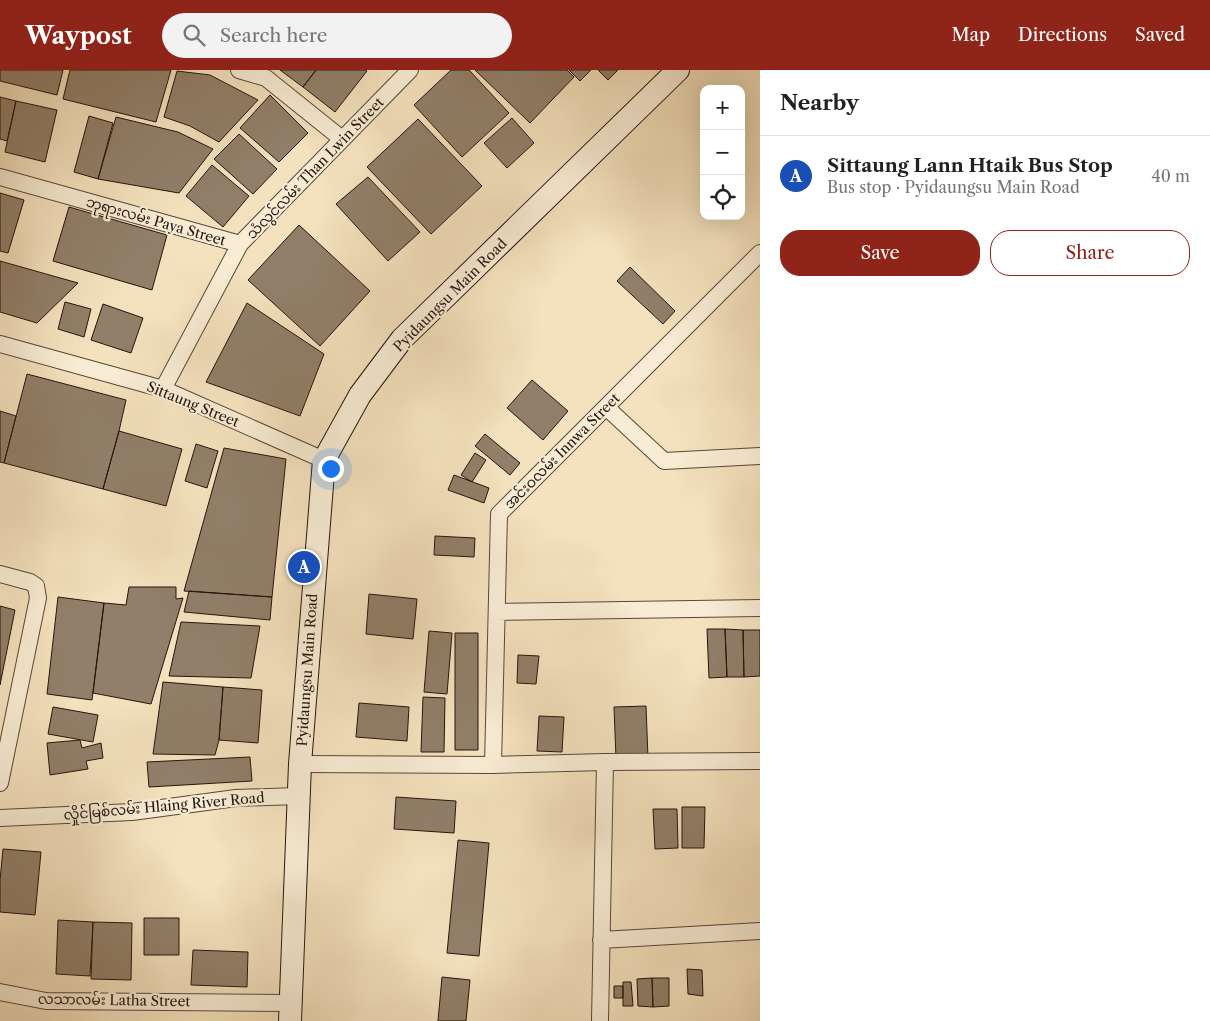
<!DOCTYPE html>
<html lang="en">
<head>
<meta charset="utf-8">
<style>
	body { margin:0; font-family:"Libre Caslon Text","Noto Sans Myanmar",serif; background:#f2f2f2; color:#222 }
	.controls { position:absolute; right:15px; top:15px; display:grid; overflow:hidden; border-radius:10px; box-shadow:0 5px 20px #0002 }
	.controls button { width:45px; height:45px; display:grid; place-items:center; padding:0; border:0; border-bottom:1px solid #e0e0e0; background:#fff; color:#222; font:25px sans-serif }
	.you { position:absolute; left:330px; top:398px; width:18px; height:18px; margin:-12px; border:4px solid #fff; border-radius:50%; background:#1a73e8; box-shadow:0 0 0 8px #1a73e833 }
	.badge { display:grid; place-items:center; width:32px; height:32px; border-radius:50%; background:#8f2418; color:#fff; font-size:16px; font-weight:700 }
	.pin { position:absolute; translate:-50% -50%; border:2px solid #fff; box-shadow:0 1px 5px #0006 }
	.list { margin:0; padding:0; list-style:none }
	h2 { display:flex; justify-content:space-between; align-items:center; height:65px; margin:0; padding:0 20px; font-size:21px }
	h2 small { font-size:16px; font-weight:400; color:#767676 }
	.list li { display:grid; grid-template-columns:32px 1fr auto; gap:15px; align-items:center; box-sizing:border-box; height:80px; padding:0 20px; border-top:1px solid #e0e0e0 }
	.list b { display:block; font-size:19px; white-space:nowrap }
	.list p { margin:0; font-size:16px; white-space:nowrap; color:#767676 }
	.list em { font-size:16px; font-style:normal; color:#767676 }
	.actions { display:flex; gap:10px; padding:15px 20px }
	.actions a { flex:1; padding:11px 0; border:1px solid #8f2418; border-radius:20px; text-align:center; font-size:18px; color:#8f2418 }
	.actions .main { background:#8f2418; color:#fff }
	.icon { flex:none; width:28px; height:28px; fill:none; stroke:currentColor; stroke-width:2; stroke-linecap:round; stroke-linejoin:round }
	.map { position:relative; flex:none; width:760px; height:951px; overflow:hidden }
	header { display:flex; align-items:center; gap:30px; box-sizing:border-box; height:70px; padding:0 25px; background:#8f2418; color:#fff }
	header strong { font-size:24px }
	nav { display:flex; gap:28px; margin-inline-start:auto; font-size:18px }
	.search { width:350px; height:45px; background:#f2f2f2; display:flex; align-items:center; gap:12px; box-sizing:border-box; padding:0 18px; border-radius:28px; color:#767676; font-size:19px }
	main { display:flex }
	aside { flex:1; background:#fff }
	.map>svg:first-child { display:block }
	.building { fill:#917f69; stroke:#25140d }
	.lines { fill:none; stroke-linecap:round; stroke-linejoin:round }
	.street-casing { stroke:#594739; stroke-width:18 }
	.secondary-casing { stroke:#25140d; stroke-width:24 }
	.street { stroke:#f8ecd4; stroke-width:16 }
	.secondary { stroke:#f8ecd4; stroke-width:22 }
	.labels { text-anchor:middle; stroke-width:4.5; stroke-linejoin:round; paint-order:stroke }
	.street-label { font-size:14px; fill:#25140d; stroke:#f8ecd4 }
</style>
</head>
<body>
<header>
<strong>Waypost</strong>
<div class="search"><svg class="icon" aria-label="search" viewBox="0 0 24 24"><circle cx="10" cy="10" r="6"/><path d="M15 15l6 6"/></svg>Search here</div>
<nav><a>Map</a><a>Directions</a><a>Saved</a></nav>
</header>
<main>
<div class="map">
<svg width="760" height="951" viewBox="0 0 760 951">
	<rect width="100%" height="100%" fill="#f4e1bd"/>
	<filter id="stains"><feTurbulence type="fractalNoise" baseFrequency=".004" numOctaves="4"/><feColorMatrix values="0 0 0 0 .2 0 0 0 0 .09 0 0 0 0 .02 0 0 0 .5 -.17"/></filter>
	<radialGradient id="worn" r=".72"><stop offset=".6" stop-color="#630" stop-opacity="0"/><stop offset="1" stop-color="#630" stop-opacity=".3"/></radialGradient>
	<!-- building -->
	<path class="building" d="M0,0H63L57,25L0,11Z
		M70,0H171L156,52L63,29Z
		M280,0H316L303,17Z
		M316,0H365L367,1L335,42L303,17Z
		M451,0H469L509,43L462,87L414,35Z
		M475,0H567L574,7L530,53Z
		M569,0H591L580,11Z
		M598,0H618L608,10Z
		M177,1L210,5L258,30L219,72L190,56L164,47Z
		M270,25L308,63L279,92L240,58Z
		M0,27L16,31L7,71L0,69Z
		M16,31L57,40L45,92L5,82Z
		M89,46L113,53L98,109L74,102Z
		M116,47L178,62L213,79L179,123L98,109Z
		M512,48L534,73L507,98L484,73Z
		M418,49L482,116L431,164L367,97Z
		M239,64L277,99L253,124L214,89Z
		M212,95L249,126L223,157L186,126Z
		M368,107L420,162L388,191L336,134Z
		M0,123L24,130L8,183L0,181Z
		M69,137L167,165L152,220L53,191Z
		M299,155L370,221L320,276L248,210Z
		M0,191L78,213L37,253L0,242Z
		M630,197L675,241L663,254L617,211Z
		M65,232L91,239L84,267L58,259Z
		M247,233L324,284L300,346L206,312Z
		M103,234L143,248L131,283L91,270Z
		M27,304L126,330L119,361L103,419L4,393Z
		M532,310L568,341L543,370L507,338Z
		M0,341L16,346L4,393L0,392Z
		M119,361L182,379L166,436L103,419Z
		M485,364L520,393L510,405L475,376Z
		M196,374L218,381L207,418L185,411Z
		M224,378L286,389L272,527L184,521Z
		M475,383L486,390L472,412L461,405Z
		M454,405L489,418L484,433L448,420Z
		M435,466L475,468L474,487L434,485Z
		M129,517H176V529L183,528L151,634L93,623L104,533L126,535Z
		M189,521L272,527L270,550L184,542Z
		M369,524L417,529L413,569L366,564Z
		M58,527L104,533L92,630L47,624Z
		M0,536L15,540L0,615Z
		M181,552L260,556L251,608L169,606Z
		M707,559H725L727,607L709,608Z
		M725,559L743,560L744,607H727Z
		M743,560H760V606L744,607Z
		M429,561L452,563L447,624L424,622Z
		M455,563H478V680H455Z
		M518,585L539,586L536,614L517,613Z
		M163,612L223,617L219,670L215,685L153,684Z
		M223,617L262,620L258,673L219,670Z
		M423,627L445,628L444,682H421Z
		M359,633L409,637L407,671L356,667Z
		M646,636L648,688L616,689L614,637Z
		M53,637L98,645L93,672L48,664Z
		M539,646L564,647L562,682L537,681Z
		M80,670L82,678L101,673L103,688L86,691L88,699L50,705L47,673Z
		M250,687L252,711L149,717L147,692Z
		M396,727L456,731L454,763L394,759Z
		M682,737H705L704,778H682Z
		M653,739H677L678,778L655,779Z
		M458,770L489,773L479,886L447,883Z
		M3,779L41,782L35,845L0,842V810Z
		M144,848H179V885H144Z
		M58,850L93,852L90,906L56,904Z
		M93,852L132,853L131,910L91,909Z
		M193,880L248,882L247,917L191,915Z
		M687,899L702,900L703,926L688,924Z
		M442,907L470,910L466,951H438Z
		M652,908H669V936L653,937Z
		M652,908L653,937L638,936L637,909Z
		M623,912H631L633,936H623Z
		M614,916H623V928H614Z"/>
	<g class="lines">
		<defs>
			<path id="street" d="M239,0L266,8L342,69
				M0,107L240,174L163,319
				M240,174L410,0
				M0,274L163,319L324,390
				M606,337L664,391L760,386
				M0,504L30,512L36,516L38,528L0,713
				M497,542L760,538
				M300,694L493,695L605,692L760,691
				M493,695L499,444L760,183
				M0,748L132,742L236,728L298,726
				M601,870L760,861
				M0,922L46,931L289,933
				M600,951L605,692"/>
			<path id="secondary" d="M290,951L300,694L324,390L360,325L402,269L678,0"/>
		</defs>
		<!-- street casing -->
		<use href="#street" class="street-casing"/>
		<!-- secondary casing -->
		<use href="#secondary" class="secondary-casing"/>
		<!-- street -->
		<use href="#street" class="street"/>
		<!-- secondary -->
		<use href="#secondary" class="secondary"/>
	</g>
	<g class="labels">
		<!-- street labels -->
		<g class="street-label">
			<text transform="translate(315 98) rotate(-46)" y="5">သံလွင်လမ်း Than Lwin Street</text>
			<text transform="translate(156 151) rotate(16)" y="5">ဘုရားလမ်း Paya Street</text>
			<text transform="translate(450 225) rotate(-45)" y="5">Pyidaungsu Main Road</text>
			<text transform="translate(193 334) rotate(22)" y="5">Sittaung Street</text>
			<text transform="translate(562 381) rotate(-45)" y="5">အင်းဝလမ်း Innwa Street</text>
			<text transform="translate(307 600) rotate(-86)" y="5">Pyidaungsu Main Road</text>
			<text transform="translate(164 736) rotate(-5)" y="5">လှိုင်မြစ်လမ်း Hlaing River Road</text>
			<text transform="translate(114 930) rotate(1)" y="5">လသာလမ်း Latha Street</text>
		</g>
	</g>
	<rect width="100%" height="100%" filter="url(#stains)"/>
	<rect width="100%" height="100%" fill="url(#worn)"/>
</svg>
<div class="controls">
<button>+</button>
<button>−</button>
<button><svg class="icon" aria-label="locate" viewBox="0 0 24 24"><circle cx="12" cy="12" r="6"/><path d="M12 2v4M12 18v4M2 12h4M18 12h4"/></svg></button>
</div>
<div class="you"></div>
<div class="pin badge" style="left:304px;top:497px;background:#1a4fb4">A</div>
</div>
<aside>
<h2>Nearby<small></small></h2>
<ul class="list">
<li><span class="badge" style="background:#1a4fb4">A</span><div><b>Sittaung Lann Htaik Bus Stop</b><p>Bus stop · Pyidaungsu Main Road</p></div><em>40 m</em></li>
</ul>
<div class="actions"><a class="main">Save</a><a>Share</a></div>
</aside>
</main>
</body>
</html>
